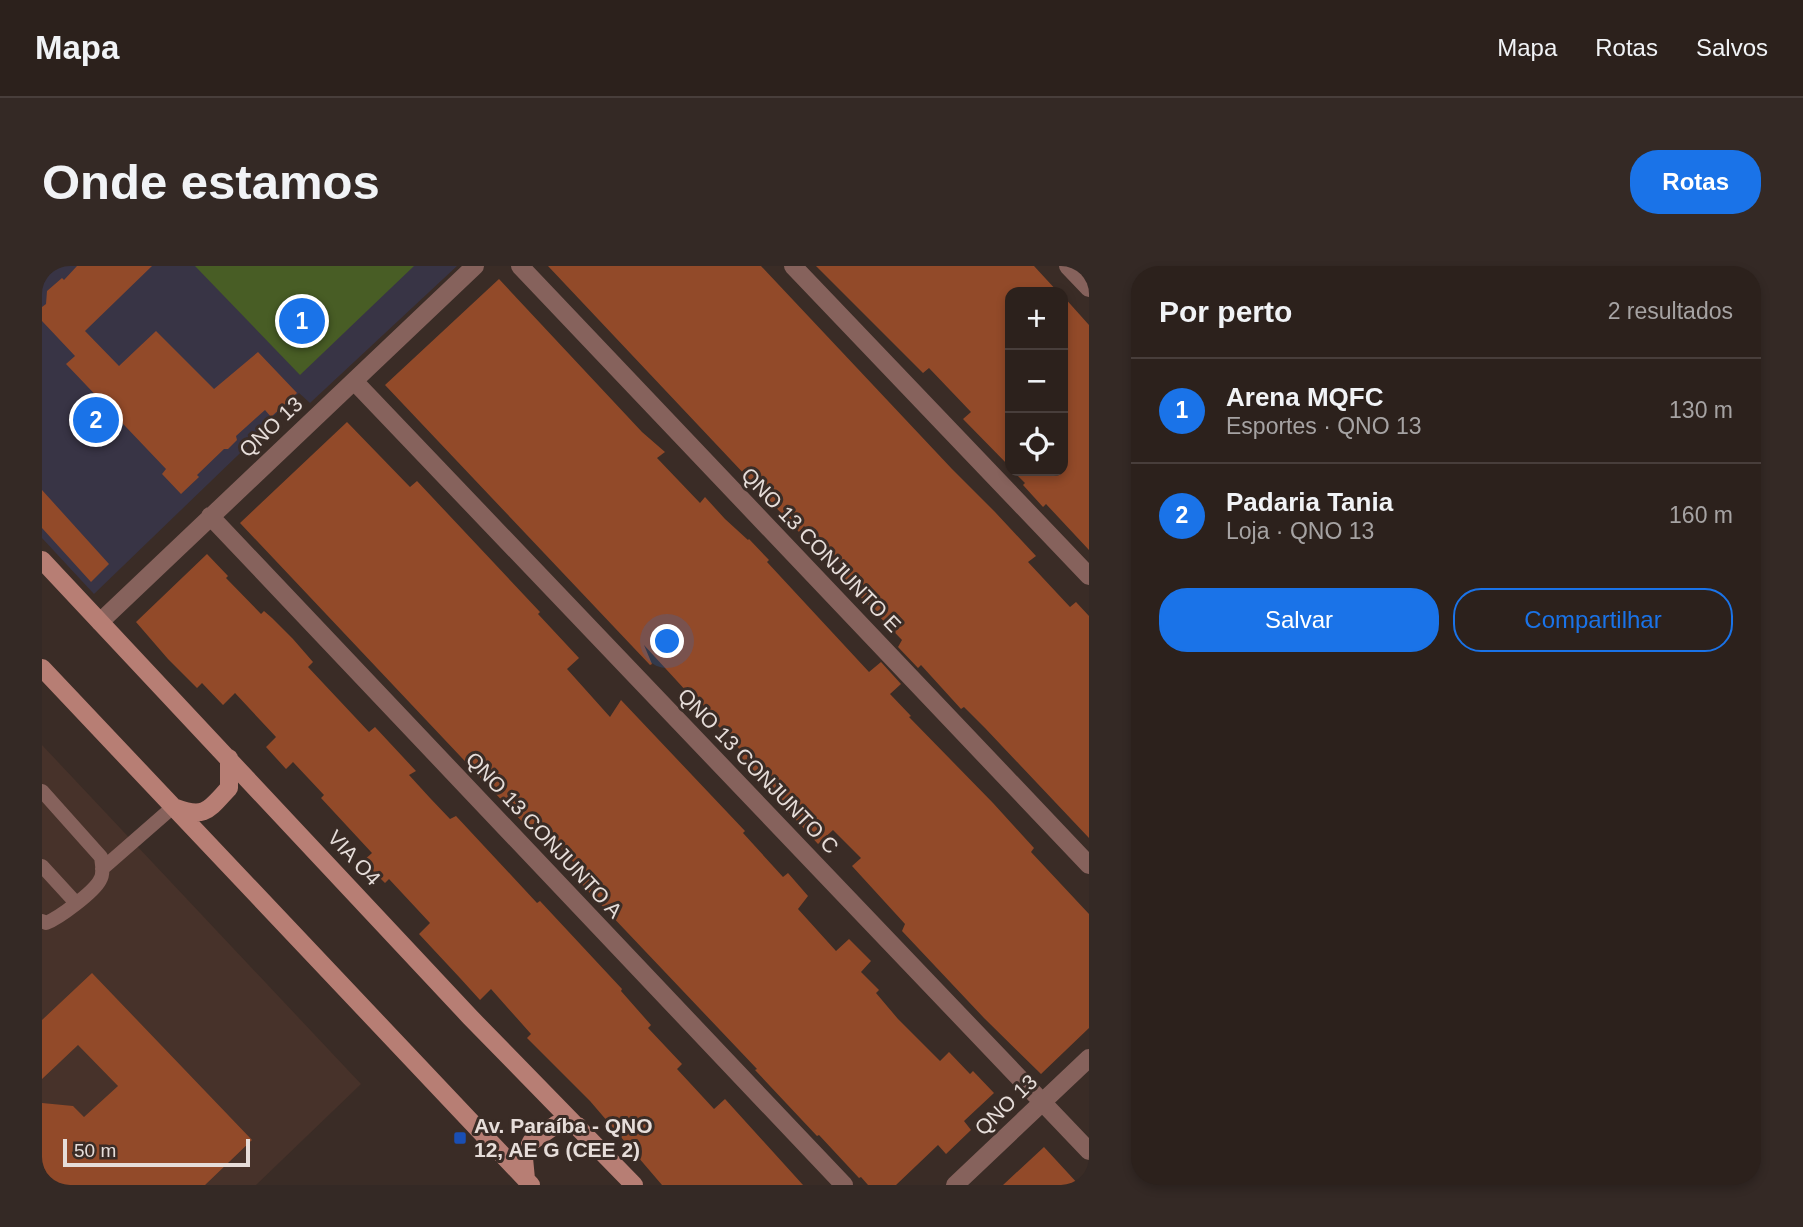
<!DOCTYPE html>
<html lang="pt">
<head>
<meta charset="utf-8">
<style>
	body { margin:0; font-family:Helvetica,sans-serif; background:#342925; color:#f1f3f6 }
	.controls { position:absolute; right:21px; top:21px; display:grid; overflow:hidden; border-radius:14px; box-shadow:0 4px 10px #0003 }
	.controls button { width:63px; height:63px; display:grid; place-items:center; padding:0; border:0; border-bottom:2px solid #483e3b; background:#2c211c; color:#f1f3f6; font:35px sans-serif }
	.scale { position:absolute; left:21px; bottom:18px; width:187px; box-sizing:border-box; padding-left:7px; border:4px solid #e6ddd9; border-top:0; font-size:19px; line-height:24px; white-space:nowrap; color:#e6ddd9; -webkit-text-stroke:5px #3a2c26; paint-order:stroke }
	.you { position:absolute; left:626px; top:376px; width:24px; height:24px; margin:-18px; border:5px solid #fff; border-radius:50%; background:#1a73e8; box-shadow:0 0 0 10px #1a73e833 }
	.badge { display:grid; place-items:center; width:46px; height:46px; border-radius:50%; background:#1a73e8; color:#fff; font-size:23px; font-weight:700 }
	.pin { position:absolute; translate:-50% -50%; border:4px solid #fff; box-shadow:0 2px 7px #0006 }
	.list { margin:0; padding:0; list-style:none }
	h2 { display:flex; justify-content:space-between; align-items:center; height:91px; margin:0; padding:0 28px; font-size:30px }
	h2 small { font-size:23px; font-weight:400; color:#a6a3a3 }
	.list li { display:grid; grid-template-columns:46px 1fr auto; gap:21px; align-items:center; box-sizing:border-box; height:105px; padding:0 28px; border-top:2px solid #483e3b }
	.list b { display:block; font-size:26px; white-space:nowrap }
	.list p { margin:0; font-size:23px; white-space:nowrap; color:#a6a3a3 }
	.list em { font-size:23px; font-style:normal; color:#a6a3a3 }
	.actions { display:flex; gap:14px; padding:21px 28px }
	.actions a { flex:1; padding:16px 0; border:2px solid #1a73e8; border-radius:28px; text-align:center; font-size:24px; color:#1a73e8 }
	.actions .main { background:#1a73e8; color:#fff }
	.icon { flex:none; width:38px; height:38px; fill:none; stroke:currentColor; stroke-width:2; stroke-linecap:round; stroke-linejoin:round }
	.map { position:relative; flex:none; width:1047px; height:919px; overflow:hidden; border-radius:28px }
	header { display:flex; align-items:center; gap:42px; box-sizing:border-box; height:98px; padding:0 35px; background:#2c211c; border-bottom:2px solid #483e3b }
	header strong { font-size:33px }
	nav { display:flex; gap:38px; margin-inline-start:auto; font-size:24px }
	.intro { display:flex; align-items:center; justify-content:space-between; box-sizing:border-box; height:168px; padding:0 42px }
	h1 { margin:0; font-size:49px }
	.button { padding:18px 32px; border-radius:28px; background:#1a73e8; color:#fff; font-size:24px; font-weight:700 }
	main { display:flex; gap:42px; padding:0 42px }
	aside { flex:1; background:#2c211c; border-radius:28px; box-shadow:0 4px 10px #0003 }
	.map>svg:first-child { display:block }
	.commercial { fill:#383445 }
	.built { fill:#47322a }
	.green { fill:#485d25 }
	.building { fill:#924a29 }
	.lines { fill:none; stroke-linecap:round; stroke-linejoin:round }
	.service { stroke:#86625c; stroke-width:14 }
	.minor { stroke:#86625c; stroke-width:18 }
	.secondary { stroke:#b77e74; stroke-width:18 }
	.transit-dot { fill:#1a4fb4; stroke:#3a2c26; stroke-width:2.5 }
	.labels { text-anchor:middle; stroke-width:6; stroke-linejoin:round; paint-order:stroke }
	.street-label { font-size:21px; fill:#e6ddd9; stroke:#3a2c26 }
	.poi-label { font-size:21px; font-weight:bold; fill:#e6ddd9; stroke:#3a2c26; text-anchor:start }
</style>
</head>
<body>
<header>
<strong>Mapa</strong>
<nav><a>Mapa</a><a>Rotas</a><a>Salvos</a></nav>
</header>
<div class="intro"><h1>Onde estamos</h1><a class="button">Rotas</a></div>
<main>
<div class="map">
<svg width="1047" height="919" viewBox="0 0 1047 919">
	<rect width="100%" height="100%" fill="#3a2c26"/>
	<!-- commercial -->
	<path class="commercial" d="M6,0H415L268,137L257,127L223,158L224,162L52,328L0,272V5Z"/>
	<!-- built -->
	<path class="built" d="M0,479L319,818L214,919H0Z"/>
	<!-- green -->
	<path class="green" d="M153,0H372L258,109Z"/>
	<!-- building -->
	<path class="building" d="M35,0H110L43,65L77,100L114,65L172,123L216,86L255,127L229,151L223,144L194,170L195,174L186,183H182L155,209L157,211L139,228L120,208L124,203L24,98L33,90L0,55V41L4,38L5,25L20,12L22,14Z
		M506,0H719L910,203L953,246L994,290L986,296L1028,341L1034,336L1047,350V572L943,462L922,441L919,443L879,399L876,402L856,381L860,374L801,313L807,306L762,260L757,266Z
		M774,0H992L1016,26H968V201L921,153L929,146L887,102L881,107Z
		M457,13L600,166L623,186L615,192L658,237L663,231L683,253L706,274L707,273L727,294L725,296L827,406L839,396L859,418L848,428L869,450L867,451L951,537L992,582L989,586L1047,648V762L999,808L942,752L860,665L863,658L810,600L819,592L791,564L776,578L695,489L700,486L602,379L610,398L608,399L343,119Z
		M1021,30L1047,59V284L1004,238L1001,241L981,219L983,217L971,205H1021Z
		M305,156L368,221L375,215L498,346L496,348L537,392L525,403L568,451L579,434L703,565L701,567L741,611L746,607L766,630L756,643L794,685L807,673L829,695L819,706L837,724L834,727L856,753L898,795L907,786L928,808L931,805L952,827L922,855L929,864L904,888L896,879L854,919H826L819,911L817,912L777,869L775,870L713,804L715,803L528,606L534,599L494,555L487,563L198,257Z
		M0,224L67,298L49,316L0,262Z
		M165,288L186,310L184,312L219,348L222,345L230,352L251,373L271,396L266,401L327,466L333,461L374,505L367,509L388,532L408,553L414,550L495,637L498,635L580,723L579,725L609,759L606,762L640,798L635,803L672,843L683,833L761,919H620L548,835L485,772L489,768L449,723L438,734L418,712L377,668L388,657L347,613L343,617L321,595L330,587L279,532L282,529L251,496L244,503L224,481L234,471L193,427L181,439L160,417L155,422L126,393L94,356Z
		M50,707L210,874L163,919H0V837L31,840L42,851L76,820L36,779L0,813V754Z
		M1002,881L1037,919H961Z"/>
	<g class="lines">
		<!-- service -->
		<path class="service" d="M0,525L59,591C60,598 62,608 58,614C52,626 17,652 4,657L0,655
			M0,600L34,637
			M60,603L131,541"/>
		<!-- minor -->
		<path class="minor" d="M478,0L1047,599
			M751,0L1047,310
			M1026,0L1047,22
			M312,115L1047,885
			M168,250L802,919
			M58,356L433,0
			M913,919L1047,792"/>
		<!-- secondary -->
		<path class="secondary" d="M0,294L428,751L592,919
			M0,402L489,919
			M134,542C164,553 167,543 187,522V492
			M484,913L482,892L489,876L515,858L536,860"/>
	</g>
	<!-- markers -->
	<rect class="transit-dot" x="411" y="865" width="14" height="14" rx="3.5"/>
	<g class="labels">
		<!-- street labels -->
		<g class="street-label">
			<text transform="translate(229 161) rotate(-43)" y="7">QNO 13</text>
			<text transform="translate(779 284) rotate(46)" y="7">QNO 13 CONJUNTO E</text>
			<text transform="translate(716 505) rotate(46)" y="7">QNO 13 CONJUNTO C</text>
			<text transform="translate(502 569) rotate(47)" y="7">QNO 13 CONJUNTO A</text>
			<text transform="translate(312 592) rotate(47)" y="7">VIA O4</text>
			<text transform="translate(964 839) rotate(-44)" y="7">QNO 13</text>
		</g>
		<!-- poi labels -->
		<g class="poi-label">
			<text x="432" y="867">Av. Paraíba - QNO<tspan x="432" dy="24">12, AE G (CEE 2)</tspan></text>
		</g>
	</g>
</svg>
<div class="controls">
<button>+</button>
<button>−</button>
<button><svg class="icon" aria-label="locate" viewBox="0 0 24 24"><circle cx="12" cy="12" r="6"/><path d="M12 2v4M12 18v4M2 12h4M18 12h4"/></svg></button>
</div>
<div class="scale">50 m</div>
<div class="you"></div>
<div class="pin badge" style="left:260px;top:55px">1</div>
<div class="pin badge" style="left:54px;top:154px">2</div>
</div>
<aside>
<h2>Por perto<small>2 resultados</small></h2>
<ul class="list">
<li><span class="badge">1</span><div><b>Arena MQFC</b><p>Esportes · QNO 13</p></div><em>130 m</em></li>
<li><span class="badge">2</span><div><b>Padaria Tania</b><p>Loja · QNO 13</p></div><em>160 m</em></li>
</ul>
<div class="actions"><a class="main">Salvar</a><a>Compartilhar</a></div>
</aside>
</main>
</body>
</html>
